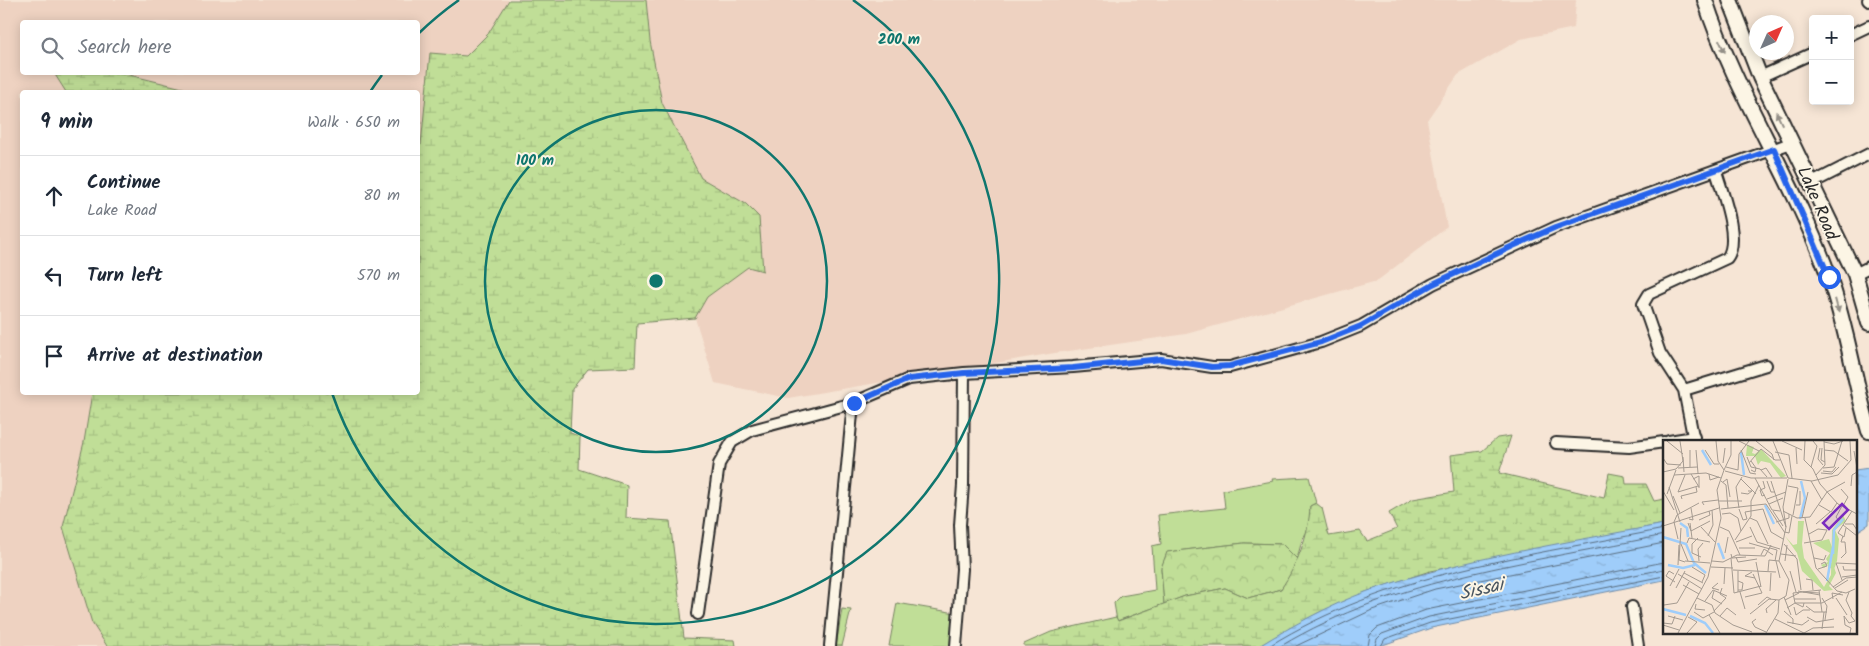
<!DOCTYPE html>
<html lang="en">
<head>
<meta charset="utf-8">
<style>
	body { margin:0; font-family:Kalam,sans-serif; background:#f2f2f3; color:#1f2937 }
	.controls { position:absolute; right:15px; top:15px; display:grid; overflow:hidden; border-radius:5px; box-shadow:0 2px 12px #0003 }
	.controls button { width:45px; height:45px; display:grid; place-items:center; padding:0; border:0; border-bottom:1px solid #e0e1e3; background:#fff; color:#1f2937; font:25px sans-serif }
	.compass { position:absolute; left:1749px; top:15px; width:45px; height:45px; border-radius:50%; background:#fff; box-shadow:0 2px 12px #0003; rotate:45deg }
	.stop { position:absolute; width:15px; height:15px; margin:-11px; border:4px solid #2563eb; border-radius:50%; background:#fff }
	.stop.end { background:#2563eb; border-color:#fff; box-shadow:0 1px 5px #0008 }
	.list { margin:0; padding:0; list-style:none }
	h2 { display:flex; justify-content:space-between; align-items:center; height:65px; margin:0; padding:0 20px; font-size:21px }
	h2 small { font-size:16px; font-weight:400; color:#747a83 }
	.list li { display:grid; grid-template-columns:32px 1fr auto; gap:15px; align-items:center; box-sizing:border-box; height:80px; padding:0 20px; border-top:1px solid #e0e1e3 }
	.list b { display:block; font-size:19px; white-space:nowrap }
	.list p { margin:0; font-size:16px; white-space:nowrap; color:#747a83 }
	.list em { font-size:16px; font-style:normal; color:#747a83 }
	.icon { flex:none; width:28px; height:28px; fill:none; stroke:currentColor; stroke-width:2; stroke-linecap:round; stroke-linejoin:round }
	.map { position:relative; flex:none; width:1869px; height:646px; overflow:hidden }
	.search { position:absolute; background:#fff; box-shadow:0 2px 12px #0003; left:20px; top:20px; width:400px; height:55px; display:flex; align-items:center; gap:12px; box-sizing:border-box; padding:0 18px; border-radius:5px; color:#747a83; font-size:19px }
	.panel { position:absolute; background:#fff; box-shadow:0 2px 12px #0003; left:20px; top:90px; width:400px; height:305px; border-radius:5px }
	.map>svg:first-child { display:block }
	.built { fill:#eed2c1; fill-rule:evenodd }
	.green { fill:#c0de97; stroke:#768461 }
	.forest { fill:url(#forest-crowns); stroke:#768461 }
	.wetland { fill:url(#wetland-marsh); stroke:#768461 }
	.water { fill:url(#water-ripples); stroke:#718ca7 }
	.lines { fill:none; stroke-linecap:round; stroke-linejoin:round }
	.shore { stroke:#596c7e; stroke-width:1 }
	.street-casing { stroke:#2b2b2b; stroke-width:14 }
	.secondary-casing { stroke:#2b2b2b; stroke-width:18 }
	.street { stroke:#fcf5e5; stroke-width:10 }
	.secondary { stroke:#fcf5e5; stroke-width:14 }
	.oneway { fill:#949088 }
	.route { stroke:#2563eb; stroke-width:6 }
	.ring { fill:none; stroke:#0f766e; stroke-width:2.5 }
	.labels { text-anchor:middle; stroke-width:4; stroke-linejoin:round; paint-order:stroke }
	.street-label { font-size:18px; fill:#2b2b2b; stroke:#fcf5e5 }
	.water-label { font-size:19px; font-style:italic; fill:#48545f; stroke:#fcf5e5 }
	.inset-river { fill:none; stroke:#9fcdfa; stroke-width:2.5 }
	.inset-road { fill:none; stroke:#a59b91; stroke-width:1 }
	.view { fill:#7b2cbf; fill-opacity:0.15; stroke:#7b2cbf; stroke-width:2.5 }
	.inset-edge { fill:none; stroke:#2b2b2b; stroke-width:2.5 }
	.centre { fill:#0f766e; stroke:#fcf5e5; stroke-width:2.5 }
	.ring-label { font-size:15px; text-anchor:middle; font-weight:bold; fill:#0f766e; stroke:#fcf5e5; stroke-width:4; stroke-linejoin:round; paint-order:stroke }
</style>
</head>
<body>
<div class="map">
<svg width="1869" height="646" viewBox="0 0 1869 646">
	<defs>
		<pattern id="forest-crowns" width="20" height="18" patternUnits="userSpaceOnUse" patternTransform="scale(1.25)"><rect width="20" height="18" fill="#c0de97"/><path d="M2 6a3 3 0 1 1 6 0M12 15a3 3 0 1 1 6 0" fill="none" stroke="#a5bf82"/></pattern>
		<pattern id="wetland-marsh" width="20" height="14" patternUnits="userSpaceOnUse" patternTransform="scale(1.25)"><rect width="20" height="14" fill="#c0de97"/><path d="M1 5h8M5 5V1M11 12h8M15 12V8" fill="none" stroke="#a5bf82"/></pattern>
		<pattern id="water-ripples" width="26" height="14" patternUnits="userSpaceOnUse" patternTransform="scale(1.25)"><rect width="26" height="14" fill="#9fcdfa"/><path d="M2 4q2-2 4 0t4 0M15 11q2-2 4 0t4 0" fill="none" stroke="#89b0d6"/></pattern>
	</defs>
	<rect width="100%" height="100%" fill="#f6e5d5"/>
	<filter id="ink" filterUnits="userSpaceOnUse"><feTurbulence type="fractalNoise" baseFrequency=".02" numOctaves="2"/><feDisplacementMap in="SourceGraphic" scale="10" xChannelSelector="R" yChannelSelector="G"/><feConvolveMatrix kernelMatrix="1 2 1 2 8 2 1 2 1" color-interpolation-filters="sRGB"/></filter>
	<g filter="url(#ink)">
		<!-- built -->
		<path class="built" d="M0,0H1576L1574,28L1521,39L1458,75L1427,120L1447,227L1377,281L1186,334L1055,353L788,398L715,383L695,318L637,323L635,367L588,369L572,389L570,433L580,436L579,469L627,485L626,518L670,521L684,638L735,640L736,646H0ZM22,22H418V72H22ZM22,92H418V392H22Z"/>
		<!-- green -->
		<path class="green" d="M1309,477L1316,503L1310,506L1309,528L1302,540L1297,559L1282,544L1244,543L1168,552L1161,568L1164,604L1117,621L1114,603L1121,596L1155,590L1152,546L1161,544L1158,515L1225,508L1223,490L1273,481L1272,479Z
			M897,603L956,613L952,646H889Z
			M842,609L851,610L842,646H836Z"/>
		<!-- forest -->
		<path class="forest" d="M1244,543L1282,544L1297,559L1294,570L1281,589L1248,598L1225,588L1185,596L1164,604L1161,568L1167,552Z"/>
		<!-- wetland -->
		<path class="wetland" d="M509,0H646L650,41L662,103L701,178L746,204L759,217L763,271L748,267L707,297L695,318L637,323L635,367L588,369L572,389L570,433L580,436L579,469L627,485L626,518L670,521L684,638L735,640L736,646H107L92,623L63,527L84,442L92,393L418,392V144L421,145L430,53L466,56L488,34Z
			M54,73H121L199,92H66Z
			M1511,436L1499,473L1604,498L1609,473L1625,476L1626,484H1646L1654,501L1664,499V524L1430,571L1366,592L1318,613L1259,646H1024V644L1051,632L1116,617L1118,621L1185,596L1225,588L1248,598L1281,589C1297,565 1309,535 1310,506L1316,503L1322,508L1329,536L1360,531L1367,541L1397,529L1389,513L1413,499L1454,492L1451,455L1482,451L1497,438Z"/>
		<!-- water -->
		<path class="water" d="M1869,468V524L1855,533V470Z
			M1664,524V580L1431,628L1380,646H1259C1293,625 1330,605 1368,591C1463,558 1565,543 1664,524Z"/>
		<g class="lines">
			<!-- shore -->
			<path class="shore" d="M1269,646C1388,572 1529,556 1664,529
				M1281,646C1396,577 1534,562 1664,535
				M1296,646L1372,610L1435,589L1664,543
				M1368,646L1370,635L1377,628L1426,610L1664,562
				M1375,646L1377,639L1382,634L1429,617L1664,569
				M1381,646L1385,639L1430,623L1664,576"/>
			<defs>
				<path id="street" d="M1868,0L1869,1
					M1850,35L1869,26
					M1760,77L1813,53
					M1716,171C1722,192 1741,240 1727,258L1649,294L1643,304L1660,353L1684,390L1766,365
					M1810,184L1869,154
					M1855,274L1869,267
					M1684,390L1694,441
					M1669,441L1694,437
					M1556,443L1629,447L1664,442
					M1632,607L1638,646
					M698,614L719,464L732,442L752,430L853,403L909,379L964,373
					M830,646L853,403
					M956,646L962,569L960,525L963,485L964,373L1073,367L1161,359L1212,367H1230L1321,342L1361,326L1433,284L1556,227L1791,143"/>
				<path id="secondary" d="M1705,0C1736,96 1795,181 1829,277C1847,327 1854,380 1869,431
					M1730,0L1760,77L1855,274L1869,323"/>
			</defs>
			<!-- street casing -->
			<use href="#street" class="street-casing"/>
			<!-- secondary casing -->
			<use href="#secondary" class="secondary-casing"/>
			<!-- street -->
			<use href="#street" class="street"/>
			<!-- secondary -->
			<use href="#secondary" class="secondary"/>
		</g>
		<!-- one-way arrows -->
		<defs><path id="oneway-solid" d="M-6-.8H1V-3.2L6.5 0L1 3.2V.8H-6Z" transform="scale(1.25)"/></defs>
		<g class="oneway">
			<use href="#oneway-solid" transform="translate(1722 46) rotate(65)"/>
			<use href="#oneway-solid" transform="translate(1779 118) rotate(-115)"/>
			<use href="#oneway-solid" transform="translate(1837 306) rotate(75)"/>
		</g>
	</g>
	<g class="lines" filter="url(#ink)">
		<!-- route -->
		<path class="route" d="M854,403L909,379L964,373L1073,368L1161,359L1212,367L1230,366L1321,342L1361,326L1433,284L1513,246L1556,227L1774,149L1829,277"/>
	</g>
	<!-- distance rings -->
	<g class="ring">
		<circle cx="656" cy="281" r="171"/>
		<path d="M370 92A343 343 0 0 1 382 75M418 34A343 343 0 0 1 459 0M853 0A343 343 0 1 1 332 393"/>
	</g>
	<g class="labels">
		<!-- street labels -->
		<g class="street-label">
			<text transform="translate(1818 203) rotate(67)" y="6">Lake Road</text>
		</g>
		<!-- water labels -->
		<g class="water-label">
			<text transform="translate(1481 588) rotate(-13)" y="7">Sissai</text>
		</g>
	</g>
	<!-- overview -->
	<g transform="translate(1663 440)">
		<rect width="194" height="194" fill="#f6e5d5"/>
		<path d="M84,5L91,7L89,13L92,14L98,9L123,36L118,38L107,23L98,21L95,25L92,16H83ZM166,99L170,110L168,123L173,124L171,129L167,128L165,140V124L161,128L158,125L165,122L163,119L167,113L150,103Z" fill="#c0de97"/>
		<path d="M180,75L183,81L172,90L176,99L174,121L171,127L173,133L166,146L170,150L161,151L139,131L134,113L122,96L130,105L134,104L135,81H141L139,104L141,118L161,147L168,135L169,90Z" fill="#c0de97"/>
		<path class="inset-river" d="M39,10L48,25M78,12L81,35M102,65L111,84M137,79L142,58L138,41M17,83L24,88L25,97M0,97L23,104L31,123L43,133M55,103L61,119M170,114L171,90L180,79M5,125L20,128L32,125M164,141L170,107M0,169L23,175M27,176L42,183L50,193"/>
		<path class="inset-road" d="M4,1L20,14M76,1L96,11M93,1L109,14L111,20M110,1L125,38M119,1L139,10M142,1L141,20L150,29L157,44L175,64L194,74M161,2L171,4L180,1M133,8L134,24M157,8L155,19L160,25M159,8L158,20L162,22M98,9L112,20H117M27,10V27M33,10L35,33M42,10L51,24H56M78,10L87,33L93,34M161,10L171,11L185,21M191,11L194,28M112,12L126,15L129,38M20,17L21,32M84,17L88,27L97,29L104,37M0,18L4,24L18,25M60,23L62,8M86,23L98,9M63,27L75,30L76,14L86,1M148,27L154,6L150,1M15,28L34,27M160,28L171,27L179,1M61,30L68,15V1M88,30L92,32L93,28L88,21M98,30L103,28L109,37M62,31L88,38H124M160,31L169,32L173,27M0,32L13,29L20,21L17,1M158,33L169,34L176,27M28,34L36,47M46,34L47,40L56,37M11,35L43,33L58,38M22,35L15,52L35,46M153,35L162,25L161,1M92,38L109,70L117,71M125,38L149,41L175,35L188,20L187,1M30,39L36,36V48M78,39L93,54M58,41L63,45L65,68M100,41L102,48L97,50L99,56L102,55M104,41L108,52H112M108,41L123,87M148,41L159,60M60,42L64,39L67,57M125,46L135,48L130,75M188,46L189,35L194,32M6,47L17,82M178,49L185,57L180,66M0,51L11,70M164,52L182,42M78,53L85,54L89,51H85M4,54L13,30M10,56L17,73M19,59L18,56L34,52L33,47M104,59L123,52M56,61H79M106,64L120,58M41,65L39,62L55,60M133,65H137V51M156,65L168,72L174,63M76,68L73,47L79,37M58,69L103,64L122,93M76,69L80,80L84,79M110,71L120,86M120,71L134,78L147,77L164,52M189,71L180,85L194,96M59,74L67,73L75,78L78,91M87,78L94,81L105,104M139,78L145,52M142,78L153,128L174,151L183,153L192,149M26,79L30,80L28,68M84,79L82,72L100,69L108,92L120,99M36,80L47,75L46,71M176,81L173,77L179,66M113,82L126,78V74M25,83L28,91L47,81M27,83L29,98M153,84L167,72M182,84H190L194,90M180,85L175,93L181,97L183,88M0,86L56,68M38,87L52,102M57,87L66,91L77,115M87,87L94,102L117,109M18,88L16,120L22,122M122,92L126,93L129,76M45,96L50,85L49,70M35,98L29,104V113L38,117M15,99L11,82L14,75L36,63M72,100L88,76V61L96,45M73,102L89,96M24,103L26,98L47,102M86,103L107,109M141,103L159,100L164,90L155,89L146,94M18,104L25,121M121,104L134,119L138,150M76,108H92M107,108L114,110L112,121M62,113L65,97M68,114L69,118L83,117M118,114L133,116M98,115L101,109L110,115M73,117L75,122L94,119M68,118L71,153M151,118L161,120L163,115M178,118L183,113L182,102H178L180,96M22,121L47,123M36,121L35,109L40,103M49,121L60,122L74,115L102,116L108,105M113,121L117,138M122,121L124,105M93,122L98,147M15,125L16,105M180,126L181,130H194M29,127L42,135L39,142M48,127L70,128M155,129L164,126L162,122L158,124M70,130L113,132M75,131V152M105,131L106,120L116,121M127,131L133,152M89,132L82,136L92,138M21,133L40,143M11,134L6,131L3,136L12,142M15,134L39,149M179,137L194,135M143,139L149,140L150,150M179,140L173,123L194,124M55,143L49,148L56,150M61,144L62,128M20,145L36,154M7,146L16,129M170,147L183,138L194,137M13,148L22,131M172,148L185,140M75,150H79L80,143L75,141M156,150L159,172M51,151L49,158L59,164M107,151L108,133M135,151L157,155M77,152L82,169M140,152L156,153M186,152L183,160L189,173M71,153L98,146M82,157L99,153L90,134M121,157L128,175M34,158L49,165L52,173L70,185L89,192M159,158L164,166L162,180M173,158L184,175M131,159H153M170,159L169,153L180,155M122,160L136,153M42,161L50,150L64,156M141,163L140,167L132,163L130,153L158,150M33,164L32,169L42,170M1,165L14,163L26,142M95,165L104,157L108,159M143,166L151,172H164M131,167L133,175L140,170H147M124,168L132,163H159L179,152M51,171L63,158L57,154L59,148M121,171L130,179V184M31,172L40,178L51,172M104,173L103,169L113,160M87,174L106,159L116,160M46,175L57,193M5,176L20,180M57,176L64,168L73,175M181,176L186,183L192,181L188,176L189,173M181,176L182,185L188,188L187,193M144,177L153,182L171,179M93,179L89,182L92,187L103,192M112,179L141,193L150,188L171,187M124,182L139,185L146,180M0,183L9,184L12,176M0,185L16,190M159,189L161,172M15,193L45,137L58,78L54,50L61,30L55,21L53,1M24,193L34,182L25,177M103,193L115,173L116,160L123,156L126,140L116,121L123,87L120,67L125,39"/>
		<path class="view" d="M179,64L185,70L166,89L160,83Z"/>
		<rect width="194" height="194" class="inset-edge"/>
	</g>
	<circle cx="656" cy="281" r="8" class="centre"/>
	<g class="ring-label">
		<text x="899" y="44">200 m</text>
		<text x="535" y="165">100 m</text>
	</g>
</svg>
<div class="controls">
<button>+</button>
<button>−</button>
</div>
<svg class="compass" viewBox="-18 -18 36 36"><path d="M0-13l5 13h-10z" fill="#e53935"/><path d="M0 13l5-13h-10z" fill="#747a83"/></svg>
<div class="stop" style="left:1829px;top:277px"></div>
<div class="stop end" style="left:854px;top:403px"></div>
<div class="search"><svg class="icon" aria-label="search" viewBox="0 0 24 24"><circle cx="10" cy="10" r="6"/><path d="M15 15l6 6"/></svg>Search here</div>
<section class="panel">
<h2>9 min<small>Walk · 650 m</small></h2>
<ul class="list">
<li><svg class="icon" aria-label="ahead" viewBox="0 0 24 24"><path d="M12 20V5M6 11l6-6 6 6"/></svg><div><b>Continue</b><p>Lake Road</p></div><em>80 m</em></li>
<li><svg class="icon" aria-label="left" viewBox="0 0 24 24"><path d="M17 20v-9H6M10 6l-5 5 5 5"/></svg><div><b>Turn left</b></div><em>570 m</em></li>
<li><svg class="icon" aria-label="arrive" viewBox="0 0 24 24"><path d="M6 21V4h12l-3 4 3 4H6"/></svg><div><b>Arrive at destination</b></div></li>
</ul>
</section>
</div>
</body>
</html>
